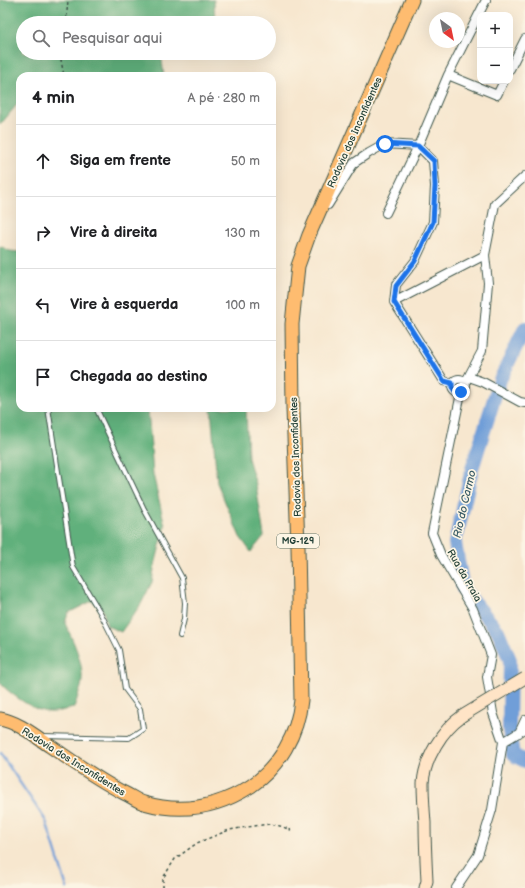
<!DOCTYPE html>
<html lang="pt">
<head>
<meta charset="utf-8">
<style>
	body { margin:0; font-family:"Balsamiq Sans",sans-serif; background:#f2f2f2; color:#202124 }
	.controls { position:absolute; right:12px; top:12px; display:grid; overflow:hidden; border-radius:8px; box-shadow:0 4px 16px #0002 }
	.controls button { width:36px; height:36px; display:grid; place-items:center; padding:0; border:0; border-bottom:1px solid #e0e0e0; background:#fff; color:#202124; font:20px sans-serif }
	.compass { position:absolute; left:429px; top:12px; width:36px; height:36px; border-radius:50%; background:#fff; box-shadow:0 4px 16px #0002; rotate:147deg }
	.stop { position:absolute; width:12px; height:12px; margin:-9px; border:3px solid #1a73e8; border-radius:50%; background:#fff }
	.stop.end { background:#1a73e8; border-color:#fff; box-shadow:0 1px 4px #0008 }
	.list { margin:0; padding:0; list-style:none }
	h2 { display:flex; justify-content:space-between; align-items:center; height:52px; margin:0; padding:0 16px; font-size:17px }
	h2 small { font-size:13px; font-weight:400; color:#757577 }
	.list li { display:grid; grid-template-columns:26px 1fr auto; gap:12px; align-items:center; box-sizing:border-box; height:72px; padding:0 16px; border-top:1px solid #e0e0e0 }
	.list b { display:block; font-size:15px; white-space:nowrap }
	.list em { font-size:13px; font-style:normal; color:#757577 }
	.icon { flex:none; width:22px; height:22px; fill:none; stroke:currentColor; stroke-width:2; stroke-linecap:round; stroke-linejoin:round }
	.map { position:relative; flex:none; width:525px; height:888px; overflow:hidden }
	.search { position:absolute; background:#fff; box-shadow:0 4px 16px #0002; left:16px; top:16px; width:260px; height:44px; display:flex; align-items:center; gap:10px; box-sizing:border-box; padding:0 14px; border-radius:22px; color:#757577; font-size:15px }
	.panel { position:absolute; background:#fff; box-shadow:0 4px 16px #0002; left:16px; top:72px; width:260px; height:340px; border-radius:12px }
	.map>svg:first-child { display:block }
	.forest { fill:#61b07b; stroke:#407658 }
	.lines { fill:none; stroke-linecap:round; stroke-linejoin:round }
	.stream { stroke:#6f9ed8; stroke-width:2.5 }
	.river { stroke:#6f9ed8; stroke-width:14 }
	.service-casing { stroke:#3f564b; stroke-width:6 }
	.minor-casing { stroke:#3f564b; stroke-width:10 }
	.secondary-casing { stroke:#3f564b; stroke-width:13 }
	.primary-casing { stroke:#3f564b; stroke-width:15 }
	.path { stroke:#3f564b; stroke-width:1.5; stroke-dasharray:3 3; stroke-linecap:butt }
	.service { stroke:#fff; stroke-width:4 }
	.minor { stroke:#fff; stroke-width:8 }
	.secondary { stroke:#ffe4c6; stroke-width:11 }
	.primary { stroke:#febc70; stroke-width:13 }
	.secondary-bridge-casing { stroke:#3f564b; stroke-width:13; stroke-linecap:butt }
	.secondary-bridge { stroke:#ffe4c6; stroke-width:11 }
	.route { stroke:#1a73e8; stroke-width:5 }
	.labels { text-anchor:middle; stroke-width:3.5; stroke-linejoin:round; paint-order:stroke }
	.shield { fill:#fcf5e5; stroke:#617469; stroke-width:1 }
	.shield-label { font-size:9px; font-weight:bold; fill:#1f3d34 }
	.street-label { font-size:10px; fill:#1f3d34; stroke:#fcf5e5 }
	.water-label { font-size:11px; font-style:italic; fill:#375a65; stroke:#fcf5e5 }
</style>
</head>
<body>
<div class="map">
<svg width="525" height="888" viewBox="0 0 525 888">
	<rect width="100%" height="100%" fill="#fcf5e5"/>
	<filter id="ink" filterUnits="userSpaceOnUse"><feTurbulence type="fractalNoise" baseFrequency=".025" numOctaves="2"/><feDisplacementMap in="SourceGraphic" scale="8" xChannelSelector="R" yChannelSelector="G"/><feConvolveMatrix kernelMatrix="1 2 1 2 8 2 1 2 1" color-interpolation-filters="sRGB"/></filter>
	<filter id="wash" filterUnits="userSpaceOnUse"><feTurbulence type="fractalNoise" baseFrequency=".012" numOctaves="4" result="noise"/><feDisplacementMap in="SourceGraphic" scale="16" xChannelSelector="R" yChannelSelector="G"/><feGaussianBlur stdDeviation="0.9" result="paint"/><feColorMatrix in="noise" values="0 0 0 0 0 0 0 0 0 0 0 0 0 0 0 0 0 1.4 0 .05"/><feComposite in="paint" operator="in"/></filter>
	<g filter="url(#wash)">
		<rect width="100%" height="100%" fill="#f7e7cf"/>
		<!-- forest -->
		<path class="forest" d="M0,0H214L215,23H23V53H161L164,76H20V101L0,125Z
			M0,246L10,251L20,252V408H148L153,474L165,526L154,569L152,582L141,604L121,632L107,626L103,610L92,601L68,613L65,623C73,641 86,666 81,687C79,694 76,701 74,708C66,709 56,713 49,712C35,712 9,693 0,683Z
			M211,408H246L248,458L256,485L264,536L251,552L240,537L217,483Z"/>
		<g class="lines">
			<!-- stream -->
			<path class="stream" d="M0,753L46,821L67,888"/>
			<!-- river -->
			<path class="river" d="M525,328L500,380L472,469L455,543L463,589L498,631L510,660L509,730L513,755L525,761"/>
		</g>
	</g>
	<g filter="url(#ink)">
		<g class="lines">
			<defs>
				<path id="service" d="M96,408L144,509L182,578L185,603L184,619L180,636
					M43,736L129,738L143,729L140,709L125,689L119,650L101,614L73,567L48,408"/>
				<path id="minor" d="M510,69L525,39
					M448,75L497,95L504,81
					M328,205L354,163L369,153L385,144L418,146L433,161L435,186L433,222L415,261L396,285L394,302
					M386,213L418,146L448,75L486,0
					M394,302L485,255
					M394,302L444,381L452,383
					M469,377L483,382L520,402L525,403
					M452 386a7 7 0 1 1 14 0a7 7 0 1 1-14 0Z
					M465,383L482,351L488,283L485,255L495,204L525,176
					M519,733L525,720
					M503,742L525,729
					M456,888L478,855L492,810L503,742L493,713L487,677L491,655L473,609L441,555L432,533L461,393"/>
				<path id="secondary" d="M425,888L427,881C426,862 425,842 425,823C424,810 423,796 423,783C425,758 442,730 462,716"/>
				<path id="primary" d="M0,719C18,722 35,736 50,746C75,763 98,780 124,793C131,796 137,801 144,803C182,814 217,808 251,786C279,767 298,734 301,700L298,546L293,409L292,324L298,266L309,235L412,0"/>
			</defs>
			<!-- service casing -->
			<use href="#service" class="service-casing"/>
			<!-- minor casing -->
			<use href="#minor" class="minor-casing"/>
			<!-- secondary casing -->
			<use href="#secondary" class="secondary-casing"/>
			<!-- primary casing -->
			<use href="#primary" class="primary-casing"/>
			<!-- path -->
			<path class="path" d="M66,23L68,0
				M62,53L61,60L64,76
				M163,888V878L175,859L197,843L229,830L254,826L270,824L280,826L291,830"/>
			<!-- service -->
			<use href="#service" class="service"/>
			<!-- minor -->
			<use href="#minor" class="minor"/>
			<!-- secondary -->
			<use href="#secondary" class="secondary"/>
			<!-- primary -->
			<use href="#primary" class="primary"/>
			<defs>
				<path id="secondary-bridge" d="M462,716L525,678"/>
			</defs>
			<!-- secondary-bridge casing -->
			<use href="#secondary-bridge" class="secondary-bridge-casing"/>
			<!-- secondary-bridge -->
			<use href="#secondary-bridge" class="secondary-bridge"/>
		</g>
	</g>
	<g class="lines" filter="url(#ink)">
		<!-- route -->
		<path class="route" d="M385,144L418,146L434,161L435,186L433,222L415,261L396,286L394,302L444,381L452,383V388L455,392H461"/>
	</g>
	<g class="labels">
		<!-- shield labels -->
		<rect class="shield" x="277" y="534" width="42" height="14" rx="3"/>
		<g class="shield-label">
			<text x="298" y="544">MG-129</text>
		</g>
		<!-- street labels -->
		<g class="street-label">
			<text transform="translate(354 132) rotate(-66)" y="4">Rodovia dos Inconfidentes</text>
			<text transform="translate(295 457) rotate(-92)" y="4">Rodovia dos Inconfidentes</text>
			<text transform="translate(465 575) rotate(60)" y="4">Rua da Praia</text>
			<text transform="translate(74 761) rotate(32)" y="4">Rodovia dos Inconfidentes</text>
		</g>
		<!-- water labels -->
		<g class="water-label">
			<text transform="translate(464 504) rotate(-77)" y="4">Rio do Carmo</text>
		</g>
	</g>
</svg>
<div class="controls">
<button>+</button>
<button>−</button>
</div>
<svg class="compass" viewBox="-18 -18 36 36"><path d="M0-13l5 13h-10z" fill="#e53935"/><path d="M0 13l5-13h-10z" fill="#757577"/></svg>
<div class="stop" style="left:385px;top:144px"></div>
<div class="stop end" style="left:461px;top:392px"></div>
<div class="search"><svg class="icon" aria-label="search" viewBox="0 0 24 24"><circle cx="10" cy="10" r="6"/><path d="M15 15l6 6"/></svg>Pesquisar aqui</div>
<section class="panel">
<h2>4 min<small>A pé · 280 m</small></h2>
<ul class="list">
<li><svg class="icon" aria-label="ahead" viewBox="0 0 24 24"><path d="M12 20V5M6 11l6-6 6 6"/></svg><div><b>Siga em frente</b></div><em>50 m</em></li>
<li><svg class="icon" aria-label="right" viewBox="0 0 24 24"><path d="M7 20v-9h11M14 6l5 5-5 5"/></svg><div><b>Vire à direita</b></div><em>130 m</em></li>
<li><svg class="icon" aria-label="left" viewBox="0 0 24 24"><path d="M17 20v-9H6M10 6l-5 5 5 5"/></svg><div><b>Vire à esquerda</b></div><em>100 m</em></li>
<li><svg class="icon" aria-label="arrive" viewBox="0 0 24 24"><path d="M6 21V4h12l-3 4 3 4H6"/></svg><div><b>Chegada ao destino</b></div></li>
</ul>
</section>
</div>
</body>
</html>
